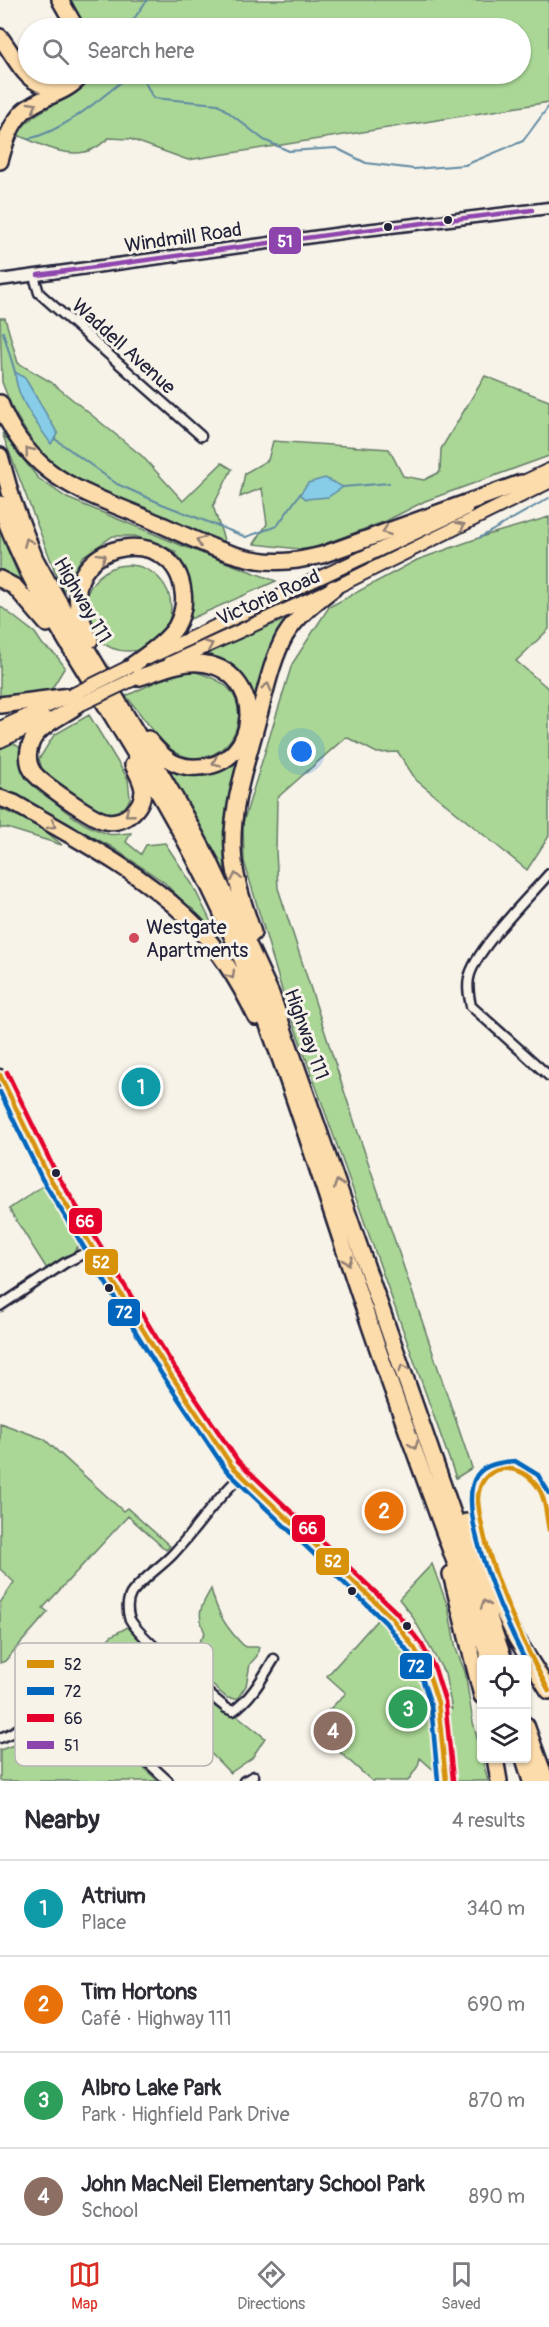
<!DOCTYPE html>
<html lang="en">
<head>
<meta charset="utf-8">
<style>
	body { margin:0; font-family:Pangolin,sans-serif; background:#f2f2f3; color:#2b2b33 }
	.controls { position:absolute; right:18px; bottom:18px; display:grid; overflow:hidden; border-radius:6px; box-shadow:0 2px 4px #0004 }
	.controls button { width:54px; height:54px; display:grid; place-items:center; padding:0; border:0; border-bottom:2px solid #e1e1e2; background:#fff; color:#2b2b33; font:30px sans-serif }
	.you { position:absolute; left:302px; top:752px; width:21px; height:21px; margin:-15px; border:4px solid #fff; border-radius:50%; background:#1a73e8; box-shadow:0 0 0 9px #1a73e833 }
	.badge { display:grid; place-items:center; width:39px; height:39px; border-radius:50%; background:#d93025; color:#fff; font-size:20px; font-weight:700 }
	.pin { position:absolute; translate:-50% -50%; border:3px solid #fff; box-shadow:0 2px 6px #0006 }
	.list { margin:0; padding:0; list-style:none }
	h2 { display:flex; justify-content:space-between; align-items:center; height:78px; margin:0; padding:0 24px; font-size:26px }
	h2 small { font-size:20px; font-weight:400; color:#7c7c81 }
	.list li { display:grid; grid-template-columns:39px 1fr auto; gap:18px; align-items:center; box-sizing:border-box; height:96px; padding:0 24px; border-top:2px solid #e1e1e2 }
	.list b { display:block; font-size:22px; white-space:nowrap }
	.list p { margin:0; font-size:20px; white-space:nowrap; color:#7c7c81 }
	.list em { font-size:20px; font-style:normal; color:#7c7c81 }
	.icon { flex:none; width:33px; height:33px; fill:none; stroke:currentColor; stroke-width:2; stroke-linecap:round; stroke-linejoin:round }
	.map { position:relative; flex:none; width:549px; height:1781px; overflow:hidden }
	.search { position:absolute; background:#fff; box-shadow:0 2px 4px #0004; left:18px; right:18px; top:18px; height:66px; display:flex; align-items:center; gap:15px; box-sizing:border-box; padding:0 21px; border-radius:33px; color:#7c7c81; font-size:22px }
	.sheet { height:462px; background:#fff }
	nav { display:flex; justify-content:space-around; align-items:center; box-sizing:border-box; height:84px; border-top:2px solid #e1e1e2; background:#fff; font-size:16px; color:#7c7c81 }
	nav a { display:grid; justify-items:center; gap:3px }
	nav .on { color:#d93025 }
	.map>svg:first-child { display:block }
	.green { fill:#aad796; stroke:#667c68; stroke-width:1.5 }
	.water { fill:#87cde8; stroke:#5f89a3; stroke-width:1.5 }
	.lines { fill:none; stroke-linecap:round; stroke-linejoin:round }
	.stream { stroke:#5f89a3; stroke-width:2 }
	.street-casing { stroke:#22223b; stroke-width:13 }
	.secondary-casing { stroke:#22223b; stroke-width:15 }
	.primary-casing { stroke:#22223b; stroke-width:16 }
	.highway-casing { stroke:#22223b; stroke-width:20 }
	.street { stroke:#f7f3e8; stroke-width:8 }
	.secondary { stroke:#f7f3e8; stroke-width:10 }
	.primary { stroke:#fddcac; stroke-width:12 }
	.highway { stroke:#fddcac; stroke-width:15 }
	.primary-bridge-casing { stroke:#22223b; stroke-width:16; stroke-linecap:butt }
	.primary-bridge { stroke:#fddcac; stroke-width:12 }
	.bus-1-casing { stroke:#f7f3e8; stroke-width:9 }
	.bus-2-casing { stroke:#f7f3e8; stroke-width:9 }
	.bus-3-casing { stroke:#f7f3e8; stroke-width:9 }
	.bus-4-casing { stroke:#f7f3e8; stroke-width:9 }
	.bus-1 { stroke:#d79209; stroke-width:4.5 }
	.bus-2 { stroke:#0065bd; stroke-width:4.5 }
	.bus-3 { stroke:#e4002b; stroke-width:4.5 }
	.bus-4 { stroke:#8e44ad; stroke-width:4.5 }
	.oneway { stroke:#907f74 }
	.bus-dot { fill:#22223b; stroke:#f7f3e8; stroke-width:2 }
	.poi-dot { fill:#d1495b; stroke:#f7f3e8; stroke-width:2 }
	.labels { text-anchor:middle; stroke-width:6; stroke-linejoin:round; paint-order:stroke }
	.street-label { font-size:20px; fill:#22223b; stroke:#f7f3e8 }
	.poi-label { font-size:20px; fill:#22223b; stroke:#f7f3e8; text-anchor:start }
	.key { fill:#f7f3e8; stroke:#b7b4b4; stroke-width:1.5 }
	.key-label { font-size:16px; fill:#22223b }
	.line-badge { stroke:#f7f3e8; stroke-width:2 }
	.badge-label { font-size:16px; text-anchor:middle; font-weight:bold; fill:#fff }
</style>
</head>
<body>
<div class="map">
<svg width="549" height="1781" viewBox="0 0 549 1781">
	<rect width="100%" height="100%" fill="#f7f3e8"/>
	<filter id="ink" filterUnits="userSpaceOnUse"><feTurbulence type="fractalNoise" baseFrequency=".0167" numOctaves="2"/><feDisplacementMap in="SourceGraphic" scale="12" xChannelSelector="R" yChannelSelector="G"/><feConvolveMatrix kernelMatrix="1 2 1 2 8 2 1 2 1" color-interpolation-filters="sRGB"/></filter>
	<g filter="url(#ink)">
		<!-- green -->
		<path class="green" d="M71,0H549V102L188,160L130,139L109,138C104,141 99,147 93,149C69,161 38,143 15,134C22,128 29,120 36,115C56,101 82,97 93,74H520V28H85Z
			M0,318H5L18,363L51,382L142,456L183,501L222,463L232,469L213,506L226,546L172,524L63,474L37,450L13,410L2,382Z
			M485,376L549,401V456L425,501L386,521L308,550L254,544L267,524L262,488L240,497L245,473L268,460L273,441L389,449L403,476L424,480L440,472L441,449Z
			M2,433L38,478L67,498L183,546L276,581L188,620L191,586L175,551L135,536H113L82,557L63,592Z
			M549,517V629L516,661L549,689V836L527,870L416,780L398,752L377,753L346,737L277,798L276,851L278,888L349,1106L472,1468L456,1478L284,997L244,861L243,823L292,664L329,607L417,560L487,535Z
			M0,532L26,593L12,578L0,570Z
			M85 608a43 43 0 1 1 86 0a43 43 0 1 1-86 0Z
			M0,606L35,633L43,645L55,654L65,667L48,695L0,701Z
			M291,617L255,712C245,676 237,670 203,655Z
			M193,671C206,675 225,681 233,694C255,732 209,778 171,749C156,738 139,711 126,696L170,675Z
			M89,715L128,779L130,798L124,811L107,815L92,810L43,772L39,759L54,735Z
			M13,743L22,749V769C45,795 74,824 108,834C114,836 124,833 131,833L126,842L141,854L146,845L165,843L192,884L222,944L164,882L110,846L31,804L0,793V749Z
			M239,762L223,832L225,873L165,768L203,773Z
			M0,809L37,824L62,845L7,828H0Z
			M44,1185L79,1243C75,1258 59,1262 47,1269L9,1209Z
			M0,1423L44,1439L123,1511L127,1508L170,1546L166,1550L128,1516L43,1608L48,1612L5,1661L0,1663V1603L14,1582L0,1569Z
			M432,1564L448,1607L456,1649L465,1672L473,1722L488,1781H446L420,1758L418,1766L408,1781H372L323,1737L319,1726L324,1715L346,1693L327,1676L378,1619L452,1710L445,1674L411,1614L399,1599Z
			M211,1589C218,1615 226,1628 245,1647H259L257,1656L250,1664L246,1686L237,1699L227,1698L186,1662L205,1633C196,1612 201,1607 211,1589Z
			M128,1627L265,1738L252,1758L230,1773L198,1740L192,1746L124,1678L99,1648L111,1636Z
			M66,1696L158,1781H0V1750L19,1743Z"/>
		<!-- water -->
		<path class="water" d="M15,372L25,378L58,434L51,444C37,423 16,399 15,372Z
			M325,478L343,487L328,497L306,499L300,494L308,483Z"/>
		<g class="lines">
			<!-- stream -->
			<path class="stream" d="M129,28V26L147,0
				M141,74L153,98L218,104L264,140L289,151L336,148L366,163L414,169L465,165L523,141L549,106
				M28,139C65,131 102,97 131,74
				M3,332L15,372
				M55,439L117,484L162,504L246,537L277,526L300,494
				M343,487L389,483
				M479,538L549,498"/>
			<defs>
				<path id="street" d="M34,276L39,293L201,436
					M549,874C529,897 474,951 469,978C467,988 469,996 471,1006L549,1076
					M0,1306L65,1263L93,1249
					M241,1476C214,1500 196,1530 171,1556C159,1568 141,1580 131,1594C127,1601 127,1609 129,1617C134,1634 208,1693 226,1708L233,1711C251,1699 263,1677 274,1659
					M63,1684L168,1781
					M0,1738C39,1724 66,1682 91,1651
					M244,1781L254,1776"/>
				<path id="secondary" d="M0,280L349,232L549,208
					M0,1075L48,1175L167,1369L232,1466L391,1617L415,1649L428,1672L438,1703L446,1781"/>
				<path id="primary" d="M515,486L549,470
					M148,658L466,509
					M170,663L334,588L549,482
					M0,728L61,700
					M0,741L48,719"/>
				<path id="highway" d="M60,0L76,28
					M0,37C20,63 30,97 69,83
					M0,161C5,143 10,124 24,111C42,95 66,95 83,74
					M0,403C9,429 27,453 48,470C78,494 120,506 155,522C188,536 223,555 258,560C280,564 301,560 322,555L521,483
					M0,456L12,499L35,559L56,597L175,798L209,860L271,994L504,1660
					M0,504C23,574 61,632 99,694C142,764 185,834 220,909C280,1039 319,1178 366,1314C405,1430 450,1544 490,1660
					M0,579L15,587L47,624
					M90,640C85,628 80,617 78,605C69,538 176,524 183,592C185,604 182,616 176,627C165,643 146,655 131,666
					M136,678C155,673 179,661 199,663C267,668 262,766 198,767C186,768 173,764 164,756C158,751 153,745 148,739
					M0,705L70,696
					M75,707C61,717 39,726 32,741C27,751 27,763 33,772C40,782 93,819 105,821C123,825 143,809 143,790C142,781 137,773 133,765
					M0,798L14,803C73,837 136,869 186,916C214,941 240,983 256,1017
					M253,933C244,905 234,879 233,849C231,805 247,761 258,719C265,693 272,659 285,636C297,616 316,602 334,588
					M466,1522L495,1595L516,1638L549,1691
					M451,1574L482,1696
					M526,1725L546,1781
					M495,1758L499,1781
					M524,1758L531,1781"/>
			</defs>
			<!-- street casing -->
			<use href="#street" class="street-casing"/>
			<!-- secondary casing -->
			<use href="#secondary" class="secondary-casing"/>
			<!-- primary casing -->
			<use href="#primary" class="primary-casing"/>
			<!-- highway casing -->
			<use href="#highway" class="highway-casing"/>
			<!-- street -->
			<use href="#street" class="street"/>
			<!-- secondary -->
			<use href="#secondary" class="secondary"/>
			<!-- primary -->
			<use href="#primary" class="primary"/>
			<!-- highway -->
			<use href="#highway" class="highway"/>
			<defs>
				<path id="primary-bridge" d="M70,696L131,666
					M75,707L136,678"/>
			</defs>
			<!-- primary-bridge casing -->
			<use href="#primary-bridge" class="primary-bridge-casing"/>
			<!-- primary-bridge -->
			<use href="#primary-bridge" class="primary-bridge"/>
			<defs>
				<path id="bus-1" d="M0,1075L48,1175L167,1369L232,1466L391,1617L415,1649L428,1672L438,1703L446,1781
					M549,1530C546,1516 546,1498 537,1486C519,1460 480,1463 478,1498C478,1511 482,1526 485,1539C499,1592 523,1643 549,1691"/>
				<path id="bus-2" d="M0,1092L42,1179L161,1373L226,1470L385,1622L409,1653L421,1675L431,1705L438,1781
					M525,1660C508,1626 453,1508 477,1475C485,1464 502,1462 515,1461L538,1475L549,1493"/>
				<path id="bus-3" d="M7,1072L55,1171L173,1365L238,1461L396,1612L422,1645L435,1669L445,1701L453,1780"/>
				<path id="bus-4" d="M38,275L349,232L532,210"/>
			</defs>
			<!-- bus-1 casing -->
			<use href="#bus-1" class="bus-1-casing"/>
			<!-- bus-2 casing -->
			<use href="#bus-2" class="bus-2-casing"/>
			<!-- bus-3 casing -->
			<use href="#bus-3" class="bus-3-casing"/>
			<!-- bus-4 casing -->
			<use href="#bus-4" class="bus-4-casing"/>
			<!-- bus-1 -->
			<use href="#bus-1" class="bus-1"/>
			<!-- bus-2 -->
			<use href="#bus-2" class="bus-2"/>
			<!-- bus-3 -->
			<use href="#bus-3" class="bus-3"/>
			<!-- bus-4 -->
			<use href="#bus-4" class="bus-4"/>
		</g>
		<!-- one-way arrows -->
		<defs><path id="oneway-chevron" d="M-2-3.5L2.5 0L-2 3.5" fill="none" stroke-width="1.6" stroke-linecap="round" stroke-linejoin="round" transform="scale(1.5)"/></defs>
		<g class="oneway">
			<use href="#oneway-chevron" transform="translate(33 106) rotate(-30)"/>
			<use href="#oneway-chevron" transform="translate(29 451) rotate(-129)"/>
			<use href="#oneway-chevron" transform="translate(461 526) rotate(-27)"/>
			<use href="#oneway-chevron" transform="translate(386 531) rotate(160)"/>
			<use href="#oneway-chevron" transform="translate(200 541) rotate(-157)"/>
			<use href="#oneway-chevron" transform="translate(28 542) rotate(-113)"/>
			<use href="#oneway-chevron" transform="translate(102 557) rotate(-32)"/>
			<use href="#oneway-chevron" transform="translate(209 645) rotate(-24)"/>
			<use href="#oneway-chevron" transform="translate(267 687) rotate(-74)"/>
			<use href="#oneway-chevron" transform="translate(216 762) rotate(156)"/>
			<use href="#oneway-chevron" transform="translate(129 813) rotate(141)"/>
			<use href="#oneway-chevron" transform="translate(52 825) rotate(30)"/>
			<use href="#oneway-chevron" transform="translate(236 877) rotate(-101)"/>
			<use href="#oneway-chevron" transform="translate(231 975) rotate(59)"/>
			<use href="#oneway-chevron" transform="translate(338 1184) rotate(-109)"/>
			<use href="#oneway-chevron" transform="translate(348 1261) rotate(71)"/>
			<use href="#oneway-chevron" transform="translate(403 1368) rotate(-109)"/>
			<use href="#oneway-chevron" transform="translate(414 1445) rotate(69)"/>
			<use href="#oneway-chevron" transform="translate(485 1604) rotate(-109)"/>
		</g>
	</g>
	<!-- markers -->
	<g class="bus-dot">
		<circle cx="448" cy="220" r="5"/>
		<circle cx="388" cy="227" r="5"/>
		<circle cx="56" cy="1173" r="5"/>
		<circle cx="109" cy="1288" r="5"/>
		<circle cx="352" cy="1591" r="5"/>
		<circle cx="407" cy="1626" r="5"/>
	</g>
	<circle class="poi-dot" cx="134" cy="938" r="6"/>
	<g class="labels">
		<!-- street labels -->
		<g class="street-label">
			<text transform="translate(183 237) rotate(-8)" y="7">Windmill Road</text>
			<text transform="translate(124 346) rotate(42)" y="7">Waddell Avenue</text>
			<text transform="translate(268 597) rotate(-24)" y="7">Victoria Road</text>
			<text transform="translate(83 600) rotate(60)" y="7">Highway 111</text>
			<text transform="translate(307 1034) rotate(70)" y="7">Highway 111</text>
		</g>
		<!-- poi labels -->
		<g class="poi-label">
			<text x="146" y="934">Westgate<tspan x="146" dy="23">Apartments</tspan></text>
		</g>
	</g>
	<!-- legend -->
	<rect x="15" y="1643" width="198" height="123" rx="9" class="key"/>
	<rect x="27" y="1660" width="27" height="8" fill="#d79209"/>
	<rect x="27" y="1687" width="27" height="8" fill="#0065bd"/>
	<rect x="27" y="1714" width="27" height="8" fill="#e4002b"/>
	<rect x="27" y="1741" width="27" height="8" fill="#8e44ad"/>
	<g class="key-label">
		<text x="64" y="1670">52</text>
		<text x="64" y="1697">72</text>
		<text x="64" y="1724">66</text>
		<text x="64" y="1751">51</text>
	</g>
	<g class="line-badge">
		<rect x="268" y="226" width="34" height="29" rx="6" fill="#8e44ad"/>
		<rect x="68" y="1207" width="35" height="28" rx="6" fill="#e4002b"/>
		<rect x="84" y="1248" width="35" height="28" rx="6" fill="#d79209"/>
		<rect x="107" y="1298" width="34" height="29" rx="6" fill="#0065bd"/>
		<rect x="291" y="1514" width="35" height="29" rx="6" fill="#e4002b"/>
		<rect x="315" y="1547" width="35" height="29" rx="6" fill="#d79209"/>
		<rect x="399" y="1652" width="34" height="28" rx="6" fill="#0065bd"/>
	</g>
	<g class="badge-label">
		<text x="285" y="247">51</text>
		<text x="85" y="1227">66</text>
		<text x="101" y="1268">52</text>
		<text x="124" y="1318">72</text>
		<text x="308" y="1534">66</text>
		<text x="333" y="1567">52</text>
		<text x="416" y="1672">72</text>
	</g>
</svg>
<div class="controls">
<button><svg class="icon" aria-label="locate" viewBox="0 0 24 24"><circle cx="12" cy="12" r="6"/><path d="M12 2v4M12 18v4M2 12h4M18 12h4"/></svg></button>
<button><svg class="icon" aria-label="layers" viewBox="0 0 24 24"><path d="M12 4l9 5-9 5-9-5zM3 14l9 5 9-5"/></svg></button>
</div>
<div class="you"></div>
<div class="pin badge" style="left:141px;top:1087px;background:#0f9aa8">1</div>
<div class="pin badge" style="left:384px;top:1511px;background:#e8710a">2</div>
<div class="pin badge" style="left:408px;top:1709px;background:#2e9e5b">3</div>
<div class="pin badge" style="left:333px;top:1731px;background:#8d6e63">4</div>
<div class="search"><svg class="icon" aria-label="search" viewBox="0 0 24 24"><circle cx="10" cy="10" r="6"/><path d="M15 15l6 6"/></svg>Search here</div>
</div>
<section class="sheet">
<h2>Nearby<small>4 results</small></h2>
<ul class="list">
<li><span class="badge" style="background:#0f9aa8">1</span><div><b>Atrium</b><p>Place</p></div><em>340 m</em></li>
<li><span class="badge" style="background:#e8710a">2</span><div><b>Tim Hortons</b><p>Café · Highway 111</p></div><em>690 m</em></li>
<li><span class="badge" style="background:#2e9e5b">3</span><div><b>Albro Lake Park</b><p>Park · Highfield Park Drive</p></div><em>870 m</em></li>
<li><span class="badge" style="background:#8d6e63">4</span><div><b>John MacNeil Elementary School Park</b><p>School</p></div><em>890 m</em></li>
</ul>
</section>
<nav>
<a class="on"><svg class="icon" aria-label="map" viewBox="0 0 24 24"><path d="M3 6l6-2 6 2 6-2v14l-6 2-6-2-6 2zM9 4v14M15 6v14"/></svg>Map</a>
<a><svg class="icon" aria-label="directions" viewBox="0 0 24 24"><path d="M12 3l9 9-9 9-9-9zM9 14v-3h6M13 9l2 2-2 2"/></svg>Directions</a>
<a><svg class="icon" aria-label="saved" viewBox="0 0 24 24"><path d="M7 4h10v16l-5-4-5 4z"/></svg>Saved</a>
</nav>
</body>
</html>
